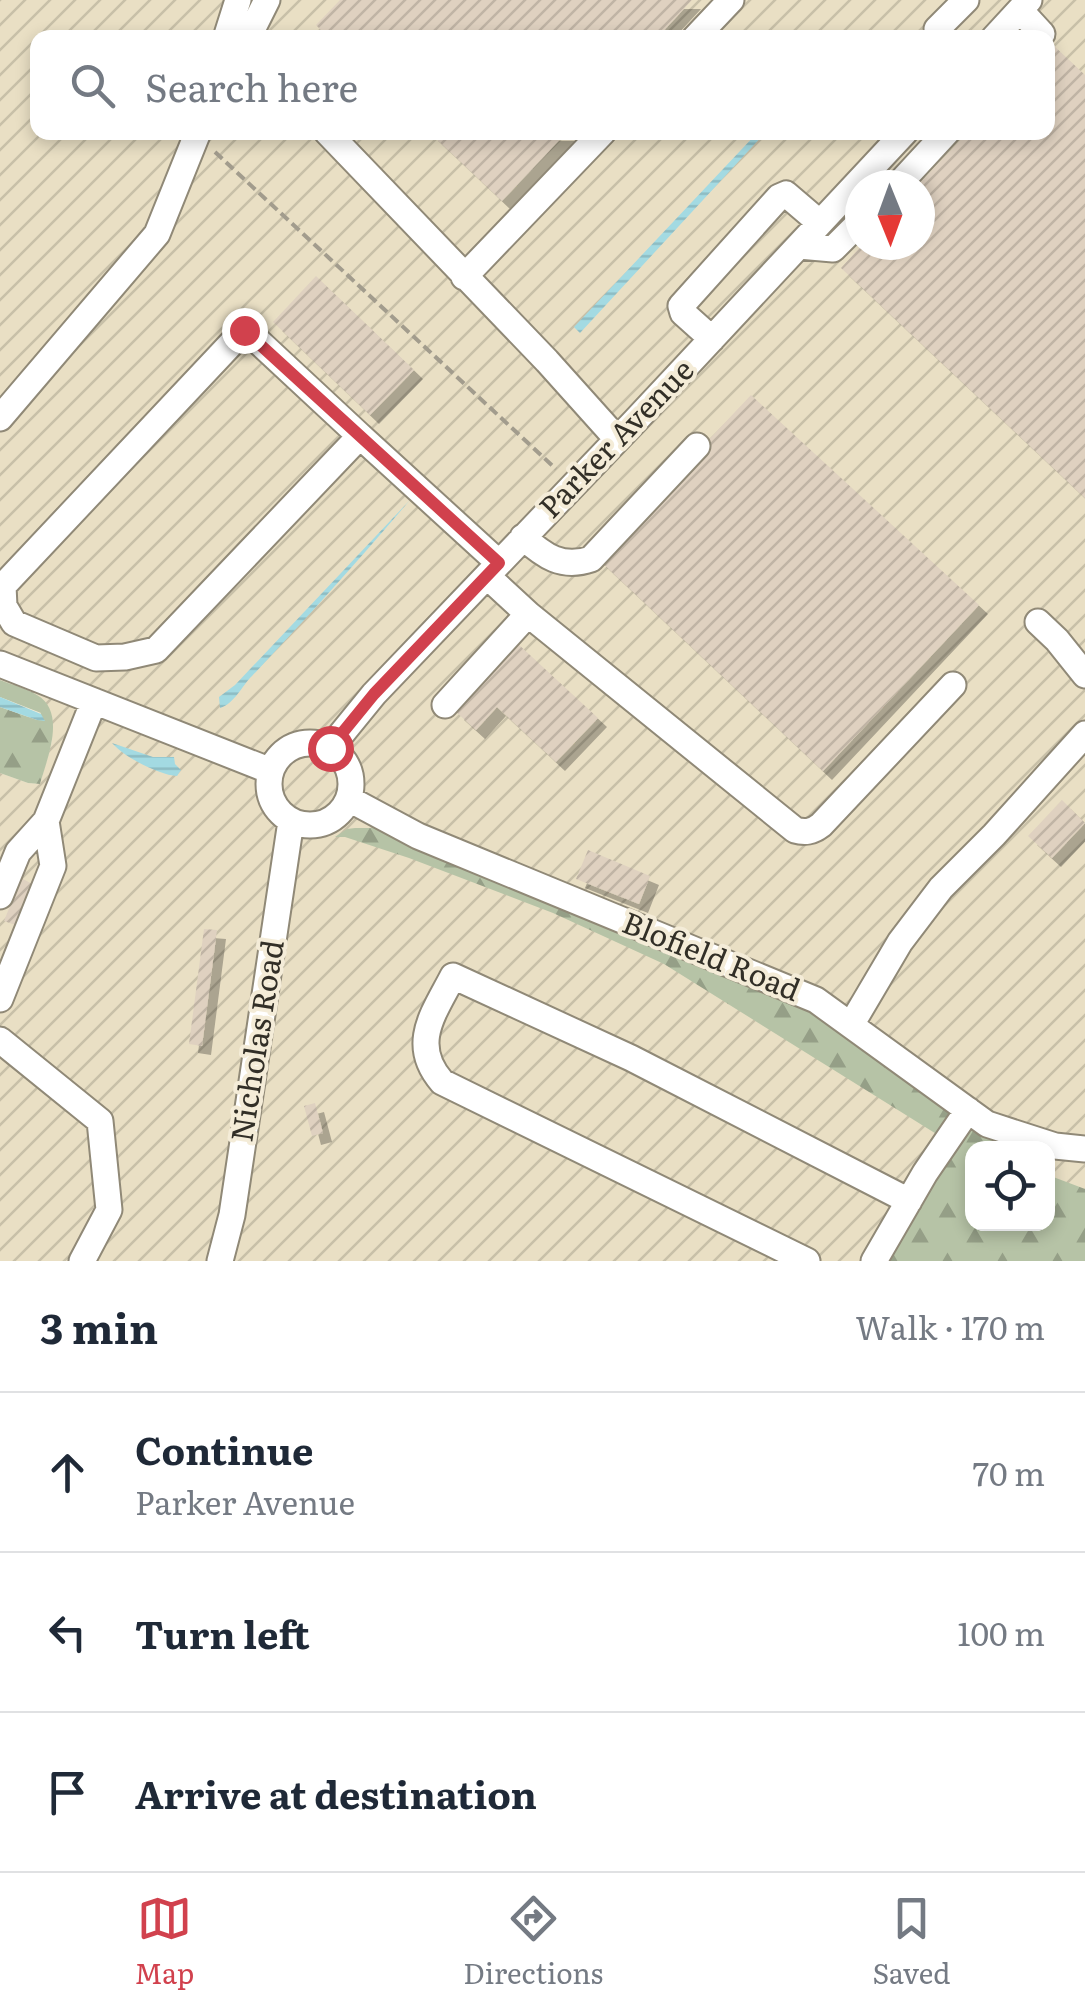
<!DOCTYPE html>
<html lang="en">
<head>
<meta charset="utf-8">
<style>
	body { margin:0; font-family:Literata,serif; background:#f6f6f7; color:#1f2937 }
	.controls { position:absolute; right:30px; bottom:30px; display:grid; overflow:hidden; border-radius:20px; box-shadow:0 5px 15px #0003 }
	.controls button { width:90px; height:90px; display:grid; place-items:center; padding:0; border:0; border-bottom:2px solid #e0e1e3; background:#fff; color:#1f2937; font:50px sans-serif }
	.compass { position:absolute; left:845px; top:170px; width:90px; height:90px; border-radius:50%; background:#fff; box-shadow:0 5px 15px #0003; rotate:179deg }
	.stop { position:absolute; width:30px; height:30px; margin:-22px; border:8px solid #d1414d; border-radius:50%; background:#fff }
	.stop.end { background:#d1414d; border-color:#fff; box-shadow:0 2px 10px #0008 }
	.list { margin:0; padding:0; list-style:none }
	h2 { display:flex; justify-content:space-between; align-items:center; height:130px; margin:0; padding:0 40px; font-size:42px }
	h2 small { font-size:32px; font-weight:400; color:#747a83 }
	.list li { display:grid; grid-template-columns:65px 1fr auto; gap:30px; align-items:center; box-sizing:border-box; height:160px; padding:0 40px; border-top:2px solid #e0e1e3 }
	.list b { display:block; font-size:38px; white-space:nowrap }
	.list p { margin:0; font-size:32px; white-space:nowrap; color:#747a83 }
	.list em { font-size:32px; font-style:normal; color:#747a83 }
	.icon { flex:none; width:55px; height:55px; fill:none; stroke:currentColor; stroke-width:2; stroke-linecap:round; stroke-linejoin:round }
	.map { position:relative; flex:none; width:1085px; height:1261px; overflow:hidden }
	.search { position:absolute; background:#fff; box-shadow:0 5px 15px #0003; left:30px; right:30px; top:30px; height:110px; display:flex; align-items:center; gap:25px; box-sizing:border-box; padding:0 35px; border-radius:20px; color:#747a83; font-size:38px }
	.sheet { height:610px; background:#fff }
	nav { display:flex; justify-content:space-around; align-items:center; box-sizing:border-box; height:140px; border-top:2px solid #e0e1e3; background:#fff; font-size:28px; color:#747a83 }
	nav a { display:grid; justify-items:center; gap:5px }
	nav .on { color:#d1414d }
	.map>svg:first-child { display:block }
	.industrial { fill:url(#industrial-furrows); fill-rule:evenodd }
	.forest { fill:url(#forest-firs) }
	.water { fill:url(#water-rules) }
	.building { fill:url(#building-hatch); filter:url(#shadow) }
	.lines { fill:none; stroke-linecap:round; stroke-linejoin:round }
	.minor-casing { stroke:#908977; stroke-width:29 }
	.path { stroke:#a29c8d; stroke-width:4; stroke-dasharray:10 5; stroke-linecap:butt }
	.minor { stroke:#fff; stroke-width:25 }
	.route { stroke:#d1414d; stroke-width:12 }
	.labels { text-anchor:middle; stroke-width:8; stroke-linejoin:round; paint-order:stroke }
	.street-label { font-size:30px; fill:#322f27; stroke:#f4ecd8 }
</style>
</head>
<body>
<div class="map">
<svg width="1085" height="1261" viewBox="0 0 1085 1261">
	<defs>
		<pattern id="industrial-furrows" width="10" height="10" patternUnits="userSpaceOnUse" patternTransform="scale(2.5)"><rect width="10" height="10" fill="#e9dfc4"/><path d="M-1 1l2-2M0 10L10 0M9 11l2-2" fill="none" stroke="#c8c0a8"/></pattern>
		<pattern id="forest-firs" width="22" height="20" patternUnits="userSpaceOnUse" patternTransform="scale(2.5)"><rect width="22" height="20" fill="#b6c3a6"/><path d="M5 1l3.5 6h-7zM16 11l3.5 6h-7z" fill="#959f87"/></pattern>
		<pattern id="water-rules" width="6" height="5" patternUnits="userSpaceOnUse" patternTransform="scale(2.5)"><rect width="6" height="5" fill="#a3dae2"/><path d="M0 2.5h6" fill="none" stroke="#8dbbc2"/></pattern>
		<pattern id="building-hatch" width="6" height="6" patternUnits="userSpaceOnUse" patternTransform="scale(2.5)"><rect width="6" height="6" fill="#dfd1c0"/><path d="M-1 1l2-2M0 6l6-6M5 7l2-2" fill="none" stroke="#c0b4a5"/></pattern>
		<filter id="shadow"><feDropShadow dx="9" dy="9" stdDeviation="0" flood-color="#0004"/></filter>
	</defs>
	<rect width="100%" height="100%" fill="#f4ecd8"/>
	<!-- industrial -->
	<path class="industrial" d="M0,0H1085V1214L1048,1203V1148H972L867,1261H0V773L28,783L40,784L52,741L37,695L0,680ZM38,38H1048V132H38ZM860,185H920V245H860Z"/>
	<!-- forest -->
	<path class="forest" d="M0,680C12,685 26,688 37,695C67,712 47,759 40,784L28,783L0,773V707L37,720L41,713L0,697Z
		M355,828H374L394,832L736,964L1045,1148H972V1224H1048V1175L1085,1189V1261H868L938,1135L664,964L553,913L409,858L345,837H335L347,829Z"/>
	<!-- water -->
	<path class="water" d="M757,133H765L580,333L574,327Z
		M410,500C359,560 307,618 252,676C241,687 235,703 220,708L219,697L235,685Z
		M0,697L41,714L45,721L37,720L0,707Z
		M112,743L153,757H174L175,764L181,770L177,776C159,775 124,757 112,743Z"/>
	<!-- building -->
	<path class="building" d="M340,0H692L657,38H329L316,25Z
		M1052,44L1085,75V498L841,268L862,245H920V183L968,132H1048V48Z
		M429,132H567L502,201Z
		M316,276L414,370L370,415L273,322Z
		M751,395L979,605L823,771L597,558Z
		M518,644L598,718L556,762L497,707L476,730L455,711Z
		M1062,800L1085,823L1052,858L1028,836Z
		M588,850L650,876L639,904L576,879Z
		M21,878L38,887L21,927L4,921Z
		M204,929L217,930L202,1046L189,1044Z
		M315,1103L323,1133L312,1136L304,1106Z"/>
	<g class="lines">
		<defs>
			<path id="minor" d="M1020,10L1042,34L1039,38
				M937,29L966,0
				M226,38L238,0
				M248,38L267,0
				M695,38L731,0
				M994,38L1029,0
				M327,132L547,361L617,439
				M898,185L947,132
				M799,246L833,249L860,222
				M464,277L603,132
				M712,339L683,313L681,306L779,197L786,194L820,223
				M0,418L157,234L198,132
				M360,436L245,329L3,586L4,606L14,623L96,658L125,657L156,650L360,436L499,563
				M523,537C544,556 562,569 591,559L697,446
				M528,614L795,830C805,833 812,832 821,825L953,685
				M1038,622L1057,640L1085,675
				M0,664L271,771
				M445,705L528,614L487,576
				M269 784a41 41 0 1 1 82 0a41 41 0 1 1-82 0Z
				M330,748L374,694L636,420L905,132
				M349,799L418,836L816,1000L987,1124L1055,1146L1085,1149
				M0,896L18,852L46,821L94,701
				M0,999L53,866L46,821
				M851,1025L900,942L941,888L994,835L1085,734
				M0,1040L100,1121L109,1210L82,1261
				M220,1261L232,1215L291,821
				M807,1261L442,1082C409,1044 434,1013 453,976L631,1058L909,1201
				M874,1261L925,1173L968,1110"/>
		</defs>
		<!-- minor casing -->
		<use href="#minor" class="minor-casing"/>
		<!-- path -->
		<path class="path" d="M215,152L556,469"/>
		<!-- minor -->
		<use href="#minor" class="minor"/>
	</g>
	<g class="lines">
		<!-- route -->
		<path class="route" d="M244,330L499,563L374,694L330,748"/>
	</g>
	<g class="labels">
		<!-- street labels -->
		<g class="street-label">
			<text transform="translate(617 439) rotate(-46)" y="10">Parker Avenue</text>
			<text transform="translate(711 957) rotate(22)" y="10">Blofield Road</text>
			<text transform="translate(258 1041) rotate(-81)" y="10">Nicholas Road</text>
		</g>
	</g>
</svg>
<div class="controls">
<button><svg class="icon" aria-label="locate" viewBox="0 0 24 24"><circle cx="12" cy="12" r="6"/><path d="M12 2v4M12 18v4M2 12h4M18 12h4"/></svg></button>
</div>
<svg class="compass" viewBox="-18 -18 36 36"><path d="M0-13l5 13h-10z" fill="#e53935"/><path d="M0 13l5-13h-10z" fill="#747a83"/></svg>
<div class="stop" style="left:330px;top:748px"></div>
<div class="stop end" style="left:244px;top:330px"></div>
<div class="search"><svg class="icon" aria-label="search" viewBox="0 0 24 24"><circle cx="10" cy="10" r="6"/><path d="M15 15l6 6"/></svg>Search here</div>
</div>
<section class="sheet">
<h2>3 min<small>Walk · 170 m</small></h2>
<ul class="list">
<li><svg class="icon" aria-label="ahead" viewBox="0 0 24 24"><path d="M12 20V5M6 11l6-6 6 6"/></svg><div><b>Continue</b><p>Parker Avenue</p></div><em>70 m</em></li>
<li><svg class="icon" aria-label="left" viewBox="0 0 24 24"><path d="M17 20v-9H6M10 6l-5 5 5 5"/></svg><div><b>Turn left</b></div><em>100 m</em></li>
<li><svg class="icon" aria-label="arrive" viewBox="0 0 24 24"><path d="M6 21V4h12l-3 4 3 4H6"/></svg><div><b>Arrive at destination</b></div></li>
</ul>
</section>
<nav>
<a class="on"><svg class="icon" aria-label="map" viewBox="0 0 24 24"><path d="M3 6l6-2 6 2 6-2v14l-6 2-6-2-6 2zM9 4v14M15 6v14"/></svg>Map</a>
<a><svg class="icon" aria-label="directions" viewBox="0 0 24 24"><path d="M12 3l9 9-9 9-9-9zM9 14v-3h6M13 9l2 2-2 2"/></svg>Directions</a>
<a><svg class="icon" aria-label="saved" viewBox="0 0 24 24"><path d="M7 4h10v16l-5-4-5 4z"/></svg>Saved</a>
</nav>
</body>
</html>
